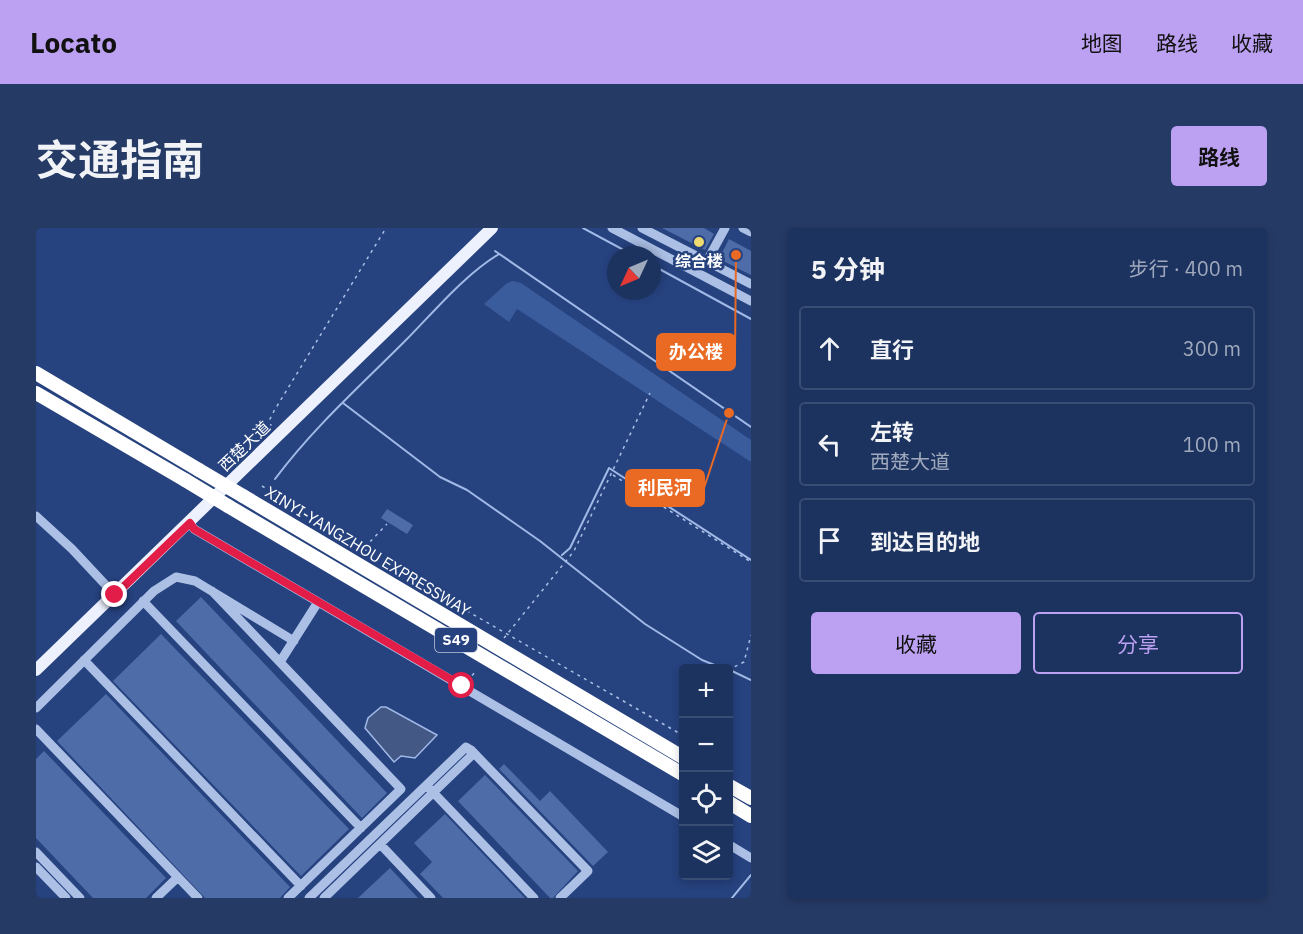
<!DOCTYPE html>
<html lang="zh">
<head>
<meta charset="utf-8">
<style>
	body { margin:0; font-family:"IBM Plex Sans","Noto Sans SC",sans-serif; background:#253a65; color:#f1f3f6 }
	.controls { position:absolute; right:18px; bottom:18px; display:grid; overflow:hidden; border-radius:6px; box-shadow:0 3px 9px #0003 }
	.controls button { width:54px; height:54px; display:grid; place-items:center; padding:0; border:0; border-bottom:2px solid #3a4d74; background:#1c325f; color:#f1f3f6; font:30px sans-serif }
	.compass { position:absolute; left:571px; top:18px; width:54px; height:54px; border-radius:50%; background:#1c325f; box-shadow:0 3px 9px #0003; rotate:226deg }
	.stop { position:absolute; width:18px; height:18px; margin:-14px; border:4px solid #e11d48; border-radius:50%; background:#fff }
	.stop.end { background:#e11d48; border-color:#fff; box-shadow:0 2px 6px #0008 }
	.list { margin:0; padding:0; list-style:none }
	h2 { display:flex; justify-content:space-between; align-items:center; height:78px; margin:0; padding:0 24px; font-size:26px }
	h2 small { font-size:20px; font-weight:400; color:#a0aabd }
	.list li { display:grid; grid-template-columns:39px 1fr auto; gap:18px; align-items:center; box-sizing:border-box; height:84px; margin:0 12px 12px; padding:0 12px; border:2px solid #3a4d74; border-radius:6px }
	.list b { display:block; font-size:22px; white-space:nowrap }
	.list p { margin:0; font-size:20px; white-space:nowrap; color:#a0aabd }
	.list em { font-size:20px; font-style:normal; color:#a0aabd }
	.actions { display:flex; gap:12px; padding:18px 24px }
	.actions a { flex:1; padding:14px 0; border:2px solid #bca0f2; border-radius:6px; text-align:center; font-size:21px; color:#bca0f2 }
	.actions .main { background:#bca0f2; color:#111 }
	.icon { flex:none; width:33px; height:33px; fill:none; stroke:currentColor; stroke-width:2; stroke-linecap:round; stroke-linejoin:round }
	.map { position:relative; flex:none; width:715px; height:670px; overflow:hidden; border-radius:6px }
	header { display:flex; align-items:center; gap:36px; box-sizing:border-box; height:84px; padding:0 30px; background:#bca0f2; color:#111 }
	header strong { font-size:28px }
	nav { display:flex; gap:33px; margin-inline-start:auto; font-size:21px }
	.intro { display:flex; align-items:center; justify-content:space-between; box-sizing:border-box; height:144px; padding:0 36px }
	h1 { margin:0; font-size:42px }
	.button { padding:15px 27px; border-radius:6px; background:#bca0f2; color:#111; font-size:21px; font-weight:700 }
	main { display:flex; gap:36px; padding:0 36px }
	aside { flex:1; background:#1c325f; border-radius:6px; box-shadow:0 3px 9px #0003 }
	.map>svg:first-child { display:block }
	.green { fill:#3a5b9c }
	.water { fill:#435885; stroke:#a1b9e6; stroke-width:1.5 }
	.lines { fill:none; stroke-linecap:round; stroke-linejoin:round }
	.stream { stroke:#a1b9e6; stroke-width:2 }
	.building { fill:#4e6ca8 }
	.path { stroke:#acc0e6; stroke-width:1.5; stroke-dasharray:3 4.5; stroke-linecap:butt }
	.minor { stroke:#acc0e6; stroke-width:9 }
	.major { stroke:#edf1fd; stroke-width:12 }
	.highway { stroke:#fff; stroke-width:14 }
	.highway-bridge { stroke:#fff; stroke-width:14 }
	.route { stroke:#e11d48; stroke-width:8 }
	.poi-dot { fill:#efd971; stroke:#26427f; stroke-width:2 }
	.labels { text-anchor:middle; stroke-width:5; stroke-linejoin:round; paint-order:stroke }
	.shield { fill:#26427f; stroke:#bec6d9; stroke-width:1.5 }
	.shield-label { font-size:15px; font-weight:bold; fill:#fff }
	.poi-label { font-size:16px; font-weight:bold; fill:#fff; stroke:#26427f }
	.street-label { font-size:16px; fill:#fff; stroke:#26427f }
	.leader { fill:none; stroke:#ea6a24; stroke-width:2 }
	.callout-dot { fill:#ea6a24; stroke:#26427f; stroke-width:2 }
	.callout { fill:#ea6a24; stroke:#ea6a24; stroke-width:2 }
	.callout-label { font-size:18px; text-anchor:middle; font-weight:bold; fill:#fff }
</style>
</head>
<body>
<header>
<strong>Locato</strong>
<nav><a>地图</a><a>路线</a><a>收藏</a></nav>
</header>
<div class="intro"><h1>交通指南</h1><a class="button">路线</a></div>
<main>
<div class="map">
<svg width="715" height="670" viewBox="0 0 715 670">
	<rect width="100%" height="100%" fill="#26427f"/>
	<!-- green -->
	<path class="green" d="M477,53L485,55L715,212V234L481,81L473,94L448,76L471,55Z"/>
	<!-- water -->
	<path class="water" d="M345,479H350L401,507L379,530L365,528L358,534L329,500L332,490Z"/>
	<g class="lines">
		<!-- stream -->
		<path class="stream" d="M547,0L597,27
			M459,23L715,199
			M616,37L715,91
			M307,175L404,249L431,262L504,313L609,396L666,432L686,440
			M239,251C277,200 324,158 368,114C398,84 427,48 463,26
			M526,327L534,320L573,240L715,332
			M696,443L715,452
			M696,670L715,647"/>
	</g>
	<!-- building -->
	<path class="building" d="M626,0H668L678,6L669,22Z
		M693,11L715,23V47L683,31Z
		M351,281L377,297L371,306L345,290Z
		M165,369L351,565L326,590L140,393Z
		M125,406L313,601L265,648L77,453Z
		M70,466L254,659L244,670H169L21,513Z
		M8,523L130,650L110,670H57L0,610V531Z
		M468,536L504,573L514,563L572,624L557,638L463,541Z
		M449,547L542,643L517,670H514L422,573Z
		M409,586L489,670H407L384,646L396,634L378,615Z
		M354,640L382,670H322Z"/>
	<g class="lines">
		<!-- path -->
		<path class="path" d="M235,199L234,191L238,183L350,0
			M577,247L715,334
			M226,258L393,361L648,508
			M329,319L351,296
			M468,410L538,323L614,165
			M692,442L708,434L715,407
			M431,453L441,442"/>
		<!-- minor -->
		<path class="minor" d="M576,0L715,73
			M606,0L715,56
			M707,0L715,4
			M671,33L689,0
			M0,288L36,321L79,367
			M154,295L158,301L648,589
			M176,363L365,561L252,670
			M107,373L325,600
			M48,432L265,658
			M244,434L282,374
			M0,480L118,363L140,349L159,353L258,413
			M0,501L162,670
			M435,522L552,643L524,670
			M394,561L498,670
			M344,616L395,670
			M692,616L715,630
			M0,624L44,670
			M0,639L30,670
			M120,670L142,649
			M273,670L430,519L435,522V528L288,670"/>
		<!-- major -->
		<path class="major" d="M0,442L456,0"/>
		<!-- highway -->
		<path class="highway" d="M0,145L163,242
			M0,165L149,252
			M207,268L648,530
			M192,278L648,547
			M692,557L715,570
			M692,574L715,588"/>
		<!-- highway-bridge -->
		<path class="highway-bridge" d="M163,242L207,268
			M149,252L192,278"/>
	</g>
	<g class="lines">
		<!-- route -->
		<path class="route" d="M79,367L154,295L158,301L426,458"/>
	</g>
	<!-- markers -->
	<circle class="poi-dot" cx="663" cy="14" r="6"/>
	<g class="labels">
		<!-- shield labels -->
		<rect class="shield" x="399" y="400" width="42" height="24" rx="4.5"/>
		<g class="shield-label">
			<text x="420" y="417">S49</text>
		</g>
		<!-- poi labels -->
		<g class="poi-label">
			<text x="663" y="39">综合楼</text>
		</g>
		<!-- street labels -->
		<g class="street-label">
			<text transform="translate(208 218) rotate(-44)" y="6">西楚大道</text>
			<text transform="translate(332 323) rotate(31)" y="6">XINYI-YANGZHOU EXPRESSWAY</text>
		</g>
	</g>
	<!-- callouts -->
	<path class="leader" d="M700 27L699 124M693 185L668 260"/>
	<g class="callout-dot">
		<circle cx="700" cy="27" r="6"/>
		<circle cx="693" cy="185" r="6"/>
	</g>
	<g class="callout">
		<rect x="621" y="106" width="78" height="36" rx="6"/>
		<rect x="590" y="242" width="78" height="36" rx="6"/>
	</g>
	<g class="callout-label">
		<text x="660" y="130">办公楼</text>
		<text x="629" y="266">利民河</text>
	</g>
</svg>
<div class="controls">
<button>+</button>
<button>−</button>
<button><svg class="icon" aria-label="locate" viewBox="0 0 24 24"><circle cx="12" cy="12" r="6"/><path d="M12 2v4M12 18v4M2 12h4M18 12h4"/></svg></button>
<button><svg class="icon" aria-label="layers" viewBox="0 0 24 24"><path d="M12 4l9 5-9 5-9-5zM3 14l9 5 9-5"/></svg></button>
</div>
<svg class="compass" viewBox="-18 -18 36 36"><path d="M0-13l5 13h-10z" fill="#e53935"/><path d="M0 13l5-13h-10z" fill="#a0aabd"/></svg>
<div class="stop" style="left:426px;top:458px"></div>
<div class="stop end" style="left:79px;top:367px"></div>
</div>
<aside>
<h2>5 分钟<small>步行 · 400 m</small></h2>
<ul class="list">
<li><svg class="icon" aria-label="ahead" viewBox="0 0 24 24"><path d="M12 20V5M6 11l6-6 6 6"/></svg><div><b>直行</b></div><em>300 m</em></li>
<li><svg class="icon" aria-label="left" viewBox="0 0 24 24"><path d="M17 20v-9H6M10 6l-5 5 5 5"/></svg><div><b>左转</b><p>西楚大道</p></div><em>100 m</em></li>
<li><svg class="icon" aria-label="arrive" viewBox="0 0 24 24"><path d="M6 21V4h12l-3 4 3 4H6"/></svg><div><b>到达目的地</b></div></li>
</ul>
<div class="actions"><a class="main">收藏</a><a>分享</a></div>
</aside>
</main>
</body>
</html>
